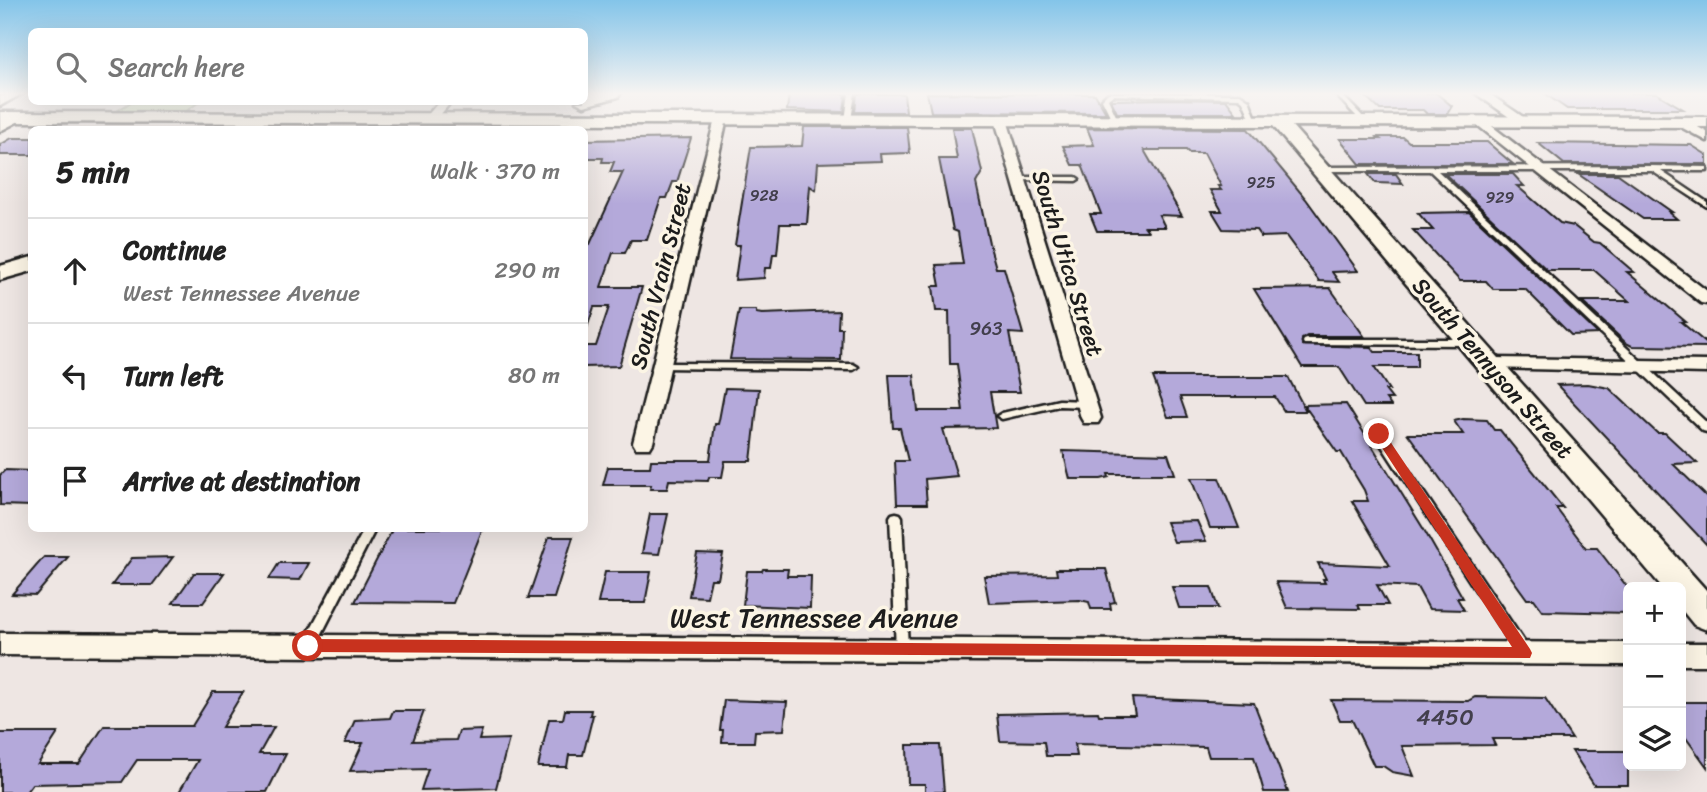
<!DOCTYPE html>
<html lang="en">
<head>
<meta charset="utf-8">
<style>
	body { margin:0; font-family:Sriracha,sans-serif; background:#f6f6f6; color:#222 }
	.controls { position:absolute; right:21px; bottom:21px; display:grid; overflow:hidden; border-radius:10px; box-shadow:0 7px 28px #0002 }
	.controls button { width:63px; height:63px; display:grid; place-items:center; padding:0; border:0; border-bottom:2px solid #e0e0e0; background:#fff; color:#222; font:35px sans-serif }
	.stop { position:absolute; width:21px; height:21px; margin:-16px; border:5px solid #c8321e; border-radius:50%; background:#fff }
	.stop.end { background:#c8321e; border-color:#fff; box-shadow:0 2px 7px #0008 }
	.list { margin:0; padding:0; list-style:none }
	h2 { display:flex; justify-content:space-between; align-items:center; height:91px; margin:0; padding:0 28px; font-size:30px }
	h2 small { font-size:23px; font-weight:400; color:#767676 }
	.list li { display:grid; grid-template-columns:46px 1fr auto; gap:21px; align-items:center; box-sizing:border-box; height:105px; padding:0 28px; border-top:2px solid #e0e0e0 }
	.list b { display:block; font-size:26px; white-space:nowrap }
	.list p { margin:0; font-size:23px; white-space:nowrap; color:#767676 }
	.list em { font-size:23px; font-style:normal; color:#767676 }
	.icon { flex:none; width:38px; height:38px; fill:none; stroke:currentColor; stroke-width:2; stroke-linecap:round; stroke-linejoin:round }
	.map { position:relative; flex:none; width:1707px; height:792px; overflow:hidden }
	.search { position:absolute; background:#fff; box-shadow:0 7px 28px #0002; left:28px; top:28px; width:560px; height:77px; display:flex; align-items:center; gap:18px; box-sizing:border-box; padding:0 24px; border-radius:10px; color:#767676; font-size:26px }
	.panel { position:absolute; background:#fff; box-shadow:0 7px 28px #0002; left:28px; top:126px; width:560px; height:406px; border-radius:10px }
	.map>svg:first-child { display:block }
	.green { fill:#b9dd97; stroke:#6a7c5a; stroke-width:2 }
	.building { fill:#b4a9da; stroke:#1c1c1c; stroke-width:2 }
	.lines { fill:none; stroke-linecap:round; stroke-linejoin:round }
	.lane-casing { stroke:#1c1c1c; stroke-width:5 }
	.street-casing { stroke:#1c1c1c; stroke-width:5 }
	.secondary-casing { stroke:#1c1c1c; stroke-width:5 }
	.lane { fill:#fcf5e5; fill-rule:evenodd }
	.street { fill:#fcf5e5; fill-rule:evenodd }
	.secondary { fill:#fcf5e5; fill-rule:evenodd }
	.route { fill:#c8321e }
	.labels { text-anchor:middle; stroke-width:7; stroke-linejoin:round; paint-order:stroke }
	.far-number-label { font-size:16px; fill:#423f4c }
	.number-label { font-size:19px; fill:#423f4c }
	.street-label { font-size:23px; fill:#1c1c1c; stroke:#fcf5e5 }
	.near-number-label { font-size:23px; fill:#423f4c }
	.near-street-label { font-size:28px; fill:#1c1c1c; stroke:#fcf5e5 }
</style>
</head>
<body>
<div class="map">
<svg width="1707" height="792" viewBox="0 0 1707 792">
	<rect width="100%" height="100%" fill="#eee6e3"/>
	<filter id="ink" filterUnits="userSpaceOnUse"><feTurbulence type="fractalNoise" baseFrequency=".0143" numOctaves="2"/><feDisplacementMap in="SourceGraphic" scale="14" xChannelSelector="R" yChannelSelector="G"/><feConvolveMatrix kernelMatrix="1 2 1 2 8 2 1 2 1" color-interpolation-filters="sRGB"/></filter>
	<g filter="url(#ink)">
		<!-- green -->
		<path class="green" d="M131,102H199L185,112L117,111Z"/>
		<!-- building -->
		<path class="building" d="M809,93L846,94L844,112L787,110L789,94Z
			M927,93L1095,94L1106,113L931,112Z
			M1362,93H1436L1452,106L1447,114H1427L1423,110H1380Z
			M1544,93H1656L1683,109H1567Z
			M857,94H904L906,112H855Z
			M1166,99L1226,100L1236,113H1117L1111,100Z
			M804,127H907L910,153L880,154L881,161L818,163L816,190L810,186L807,224H780L777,254H773L771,268H765L764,278L735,280L740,245H735L751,147L802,146Z
			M952,128H972L982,172L976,183L989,243L996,268H1004L1023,334L1009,333L1020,392H990L996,428L943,429L957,476L925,479L927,504H897L895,461H908L900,428H893L889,375H914L918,411H963L957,364H950L949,311H936L933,286H940L936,265L963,264L958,232L953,230L939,159H957Z
			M1087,128L1248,129L1306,199L1358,271L1332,272L1339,282L1319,281L1286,236L1261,237L1256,230L1223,229L1212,211H1222L1210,190H1221L1218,186H1221L1204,153H1189L1186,150H1144L1182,216L1159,215L1165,227H1145L1148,231H1097L1090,214H1101L1082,165H1072L1063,146L1094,145Z
			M1377,137H1403L1409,142H1487L1513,164H1360L1340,139H1380Z
			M12,138H32V155H0V145Z
			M691,138L677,182H673L667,198H661L647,240H631L625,253H613L601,287H642L619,366L584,367V346H596L609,307H594L587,328L584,327V244H590L623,172H610L614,162H602L603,158H584V140Z
			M1538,143L1691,145L1707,155V164H1564Z
			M1368,174H1396L1403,184L1375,183Z
			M1445,174H1513L1524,186H1517L1560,223L1574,226L1594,242L1600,243L1634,272H1627L1686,322H1681L1707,344V347L1632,346L1626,343L1581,301H1629L1594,270H1547Z
			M1578,174H1618L1672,212H1669L1677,219H1643Z
			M1469,212L1598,334L1571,335L1525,289H1493L1486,281H1460L1413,230H1433L1418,213Z
			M1330,288L1364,336H1307L1302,339V345L1371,347L1375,352H1417V367H1374L1389,390H1385L1392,399H1386L1391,406H1364L1339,367H1302L1254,289Z
			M739,310H756V313L762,314L839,311L838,328H842L841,360L730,359Z
			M1153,377H1288L1306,411H1284L1275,397H1180L1187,417H1168Z
			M1588,384L1609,388L1657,433H1665L1697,463L1673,464L1707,497V545L1557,385Z
			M725,388L759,389L751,461H725L722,477H709L708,481L669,480L667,489H650L651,485H603L608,467H650L651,460H710L715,424H718L719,420Z
			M1346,404L1423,528L1463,598H1457L1464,610L1429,609L1417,587L1377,585L1388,605H1358L1360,609L1287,608L1276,582L1325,583L1323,579H1326L1318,563L1390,566L1352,501H1368L1364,490L1341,452H1337L1304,405Z
			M1463,419L1487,420L1494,430H1500L1563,508H1556L1586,548H1597L1628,588V613L1543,611L1534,599H1527L1408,434H1463L1454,421Z
			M1063,451L1168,454L1175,474H1108L1109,477L1101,479H1070Z
			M5,470L32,471V506L0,505V475Z
			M1191,478H1219L1239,528H1210Z
			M650,514H668L659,554L642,553Z
			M1197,521L1206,541L1174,542L1166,522Z
			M393,528H483L453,603L355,602Z
			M549,537H573L554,598H528Z
			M697,553L723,554L718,579H711L707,597L689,596Z
			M44,557H68L36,595L12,594Z
			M173,557L152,585H112L132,558Z
			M279,563H309L300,580L269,579Z
			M763,569H788L787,576H811L810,608L743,605L747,571H762Z
			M1056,569H1106L1115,602L1110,603L1111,609H1091L1089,602L1080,600L989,603L984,576L1057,575Z
			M605,572H651L645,603H598Z
			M194,573H224L203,603H173Z
			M1172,587H1211L1218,608H1179Z
			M213,692H243L222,727H274L259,754H286L267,792H179L198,760H137L122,782L32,784L26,792H0V733H58L38,764H79L104,726H192Z
			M1475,697L1545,698L1572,739H1492L1495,745L1402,746L1414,776L1392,772L1383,766H1374L1352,720H1340L1331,700L1468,701Z
			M1132,698L1254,703L1288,792H1264L1254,757H1209L1206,747L1075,744L1077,756H1046L1044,742L1000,741L997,714L1098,712L1099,715H1135Z
			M724,700L787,702L784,730L755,731L754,742H722L723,730H720Z
			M1681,702H1707V767L1681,731Z
			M565,710H591L590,715H593L583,755H569L567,767H538L549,719H563Z
			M393,711H424L413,741L456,740L459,731L482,730L479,740L509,739L496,788L421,790L428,769L350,771L363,743H345L355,720L390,718Z
			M907,745H940L944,792H925V784H908Z
			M1572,751H1628V785H1594Z"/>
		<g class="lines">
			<defs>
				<path id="lane" d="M849,93H855L851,120L848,122L845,120Z
					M1108,93L1240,94L1249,100L1257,121L1252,122L1243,101L1239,98L1113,95L1108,99L1118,120L1115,122L1112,120L1102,99Z
					M1334,93H1340L1366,120V122H1362Z
					M1652,166L1707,167V171H1661L1707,202V207L1652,171H1438L1707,423V432L1703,431L1430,171H1320L1317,169L1320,167Z
					M1019,177H1076L1079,179L1076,181L1017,180V178Z
					M1307,339H1467L1471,342L1467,345L1304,344L1303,342L1304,340Z
					M662,363L853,364L858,367L853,370L659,368L657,366Z
					M1059,400L1086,401L1091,404L1086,407L1059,406L1002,419L997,416L1002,413Z
					M1379,431L1383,432L1529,649L1530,653L1529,657L1524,658L1519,657L1374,434Z
					M896,513L900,514L902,517L908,649L907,653L902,654L897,653L896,649L890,517L892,514Z
					M365,528H376L314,649L309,650L304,649L303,645L304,641Z"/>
				<path id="street" d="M9,93H23L0,106V97Z
					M1475,93H1488L1529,121L1527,124H1519Z
					M439,102H451L434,122H426L424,119Z
					M17,113L23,117L21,120L0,131V122Z
					M721,115L727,119L653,443L650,448H636L633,443L715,119Z
					M1001,116L1007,120L1101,418L1098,423H1084L1081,418L995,120Z
					M1480,117L1707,291V304L1701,303L1476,124V118Z
					M1681,118L1707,132V141L1677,125V119Z
					M1491,358L1707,361V373L1484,368L1482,364Z
					M0,633L1628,643V665L0,655Z
					M1681,643H1707V665H1681Z"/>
				<path id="secondary" d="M594,93H621L618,97L584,106L576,102H584V95Z
					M0,112L1707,117V127L1292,126L1707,591V630L1694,625L1681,609V587H1662L1273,126L0,122Z
					M32,257V271L0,280V266Z"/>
			</defs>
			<!-- lane casing -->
			<use href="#lane" class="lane-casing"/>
			<!-- street casing -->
			<use href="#street" class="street-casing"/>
			<!-- secondary casing -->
			<use href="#secondary" class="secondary-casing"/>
			<!-- lane -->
			<use href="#lane" class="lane"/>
			<!-- street -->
			<use href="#street" class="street"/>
			<!-- secondary -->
			<use href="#secondary" class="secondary"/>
		</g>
	</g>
	<!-- sky -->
	<linearGradient id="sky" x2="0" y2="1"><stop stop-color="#83c4e9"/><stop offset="0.46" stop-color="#f7f4f2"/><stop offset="1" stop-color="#f7f4f2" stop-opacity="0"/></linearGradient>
	<rect width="1707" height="204" fill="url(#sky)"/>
	<!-- route -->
	<path class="route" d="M1379,430L1383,431L1530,649L1532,653L1530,658L308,652L301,646L308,639L1512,647L1373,434Z"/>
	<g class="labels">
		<!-- far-number labels -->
		<g class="far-number-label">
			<text x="1261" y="188">925</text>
			<text x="764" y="201">928</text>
			<text x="1500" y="203">929</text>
		</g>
		<!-- number labels -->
		<g class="number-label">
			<text x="986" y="335">963</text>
		</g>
		<!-- street labels -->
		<g class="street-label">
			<text transform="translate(1068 263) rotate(73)" y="8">South Utica Street</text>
			<text transform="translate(660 276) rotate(-76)" y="8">South Vrain Street</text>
			<text transform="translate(1493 368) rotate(49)" y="8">South Tennyson Street</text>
		</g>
		<!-- near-number labels -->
		<g class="near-number-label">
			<text x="1445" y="725">4450</text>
		</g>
		<!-- near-street labels -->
		<g class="near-street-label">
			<text x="814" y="627">West Tennessee Avenue</text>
		</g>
	</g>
</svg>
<div class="controls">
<button>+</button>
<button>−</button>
<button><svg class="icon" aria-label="layers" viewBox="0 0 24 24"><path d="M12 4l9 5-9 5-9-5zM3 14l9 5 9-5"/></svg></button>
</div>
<div class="stop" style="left:308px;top:646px"></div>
<div class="stop end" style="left:1379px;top:434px"></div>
<div class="search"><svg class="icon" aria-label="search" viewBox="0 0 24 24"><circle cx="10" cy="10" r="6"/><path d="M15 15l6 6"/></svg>Search here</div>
<section class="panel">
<h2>5 min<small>Walk · 370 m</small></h2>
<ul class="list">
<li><svg class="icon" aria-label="ahead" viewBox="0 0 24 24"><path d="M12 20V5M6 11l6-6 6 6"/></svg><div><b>Continue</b><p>West Tennessee Avenue</p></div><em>290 m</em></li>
<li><svg class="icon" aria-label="left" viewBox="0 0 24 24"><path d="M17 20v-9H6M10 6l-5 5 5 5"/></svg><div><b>Turn left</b></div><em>80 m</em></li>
<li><svg class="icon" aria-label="arrive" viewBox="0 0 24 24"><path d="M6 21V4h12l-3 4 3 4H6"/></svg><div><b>Arrive at destination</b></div></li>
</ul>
</section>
</div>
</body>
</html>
